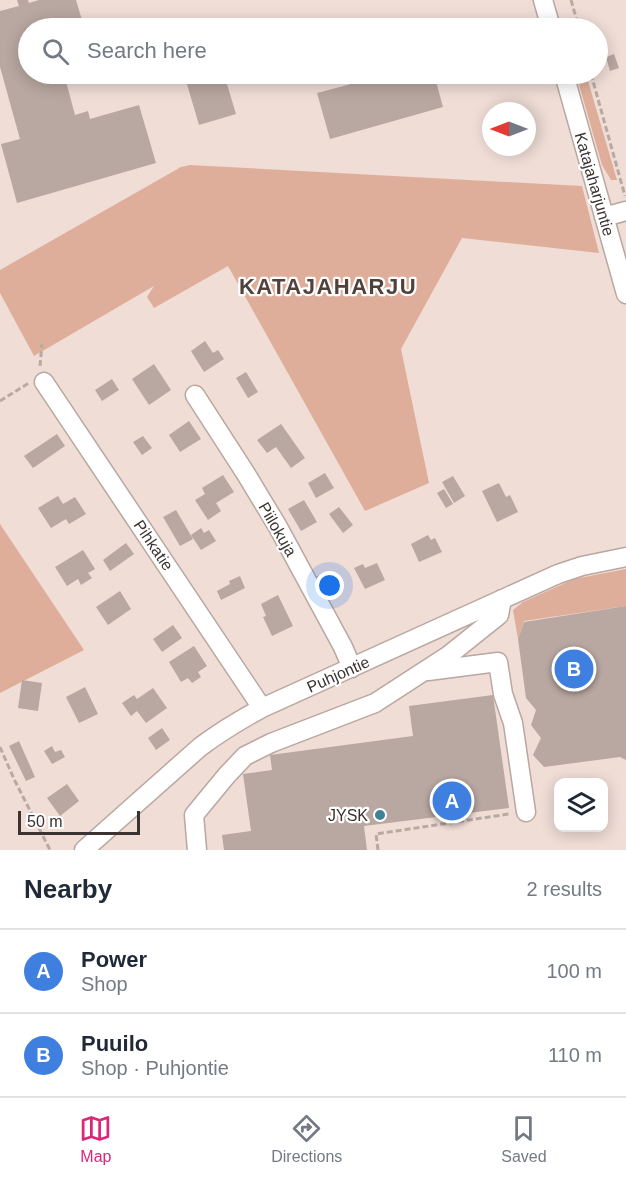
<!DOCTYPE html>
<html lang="en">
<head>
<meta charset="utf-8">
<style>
	body { margin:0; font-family:Arial,sans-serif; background:#f6f6f7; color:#1f2937 }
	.controls { position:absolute; right:18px; bottom:18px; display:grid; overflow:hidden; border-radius:12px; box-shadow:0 3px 15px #0003 }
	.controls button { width:54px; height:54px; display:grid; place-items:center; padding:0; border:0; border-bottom:2px solid #e0e1e3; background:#fff; color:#1f2937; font:30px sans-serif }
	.compass { position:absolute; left:482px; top:102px; width:54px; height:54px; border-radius:50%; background:#fff; box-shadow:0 3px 15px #0003; rotate:270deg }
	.scale { position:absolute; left:18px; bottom:15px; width:122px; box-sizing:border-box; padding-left:6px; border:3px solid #3a3331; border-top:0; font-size:16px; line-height:21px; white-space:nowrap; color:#3a3331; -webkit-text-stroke:4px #fff; paint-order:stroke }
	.you { position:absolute; left:330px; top:586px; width:21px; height:21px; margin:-15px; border:4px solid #fff; border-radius:50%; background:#1a73e8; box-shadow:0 0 0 9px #1a73e833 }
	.badge { display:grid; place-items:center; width:39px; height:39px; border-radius:50%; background:#db2777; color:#fff; font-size:20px; font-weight:700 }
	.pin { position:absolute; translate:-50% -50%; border:3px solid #fff; box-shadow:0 2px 6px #0006 }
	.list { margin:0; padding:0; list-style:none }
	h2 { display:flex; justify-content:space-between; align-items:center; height:78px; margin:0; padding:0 24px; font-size:26px }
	h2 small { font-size:20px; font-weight:400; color:#747a83 }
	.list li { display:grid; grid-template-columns:39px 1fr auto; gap:18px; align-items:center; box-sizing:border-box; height:84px; padding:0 24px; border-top:2px solid #e0e1e3 }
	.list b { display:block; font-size:22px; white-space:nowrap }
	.list p { margin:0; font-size:20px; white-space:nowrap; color:#747a83 }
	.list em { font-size:20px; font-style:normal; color:#747a83 }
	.icon { flex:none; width:33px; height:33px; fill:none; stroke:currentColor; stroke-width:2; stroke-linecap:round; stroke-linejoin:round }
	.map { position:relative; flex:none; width:626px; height:850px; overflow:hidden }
	.search { position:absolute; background:#fff; box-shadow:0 3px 15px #0003; left:18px; right:18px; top:18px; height:66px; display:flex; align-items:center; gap:15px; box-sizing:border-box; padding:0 21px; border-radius:33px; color:#747a83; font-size:22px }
	.sheet { height:246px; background:#fff }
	nav { display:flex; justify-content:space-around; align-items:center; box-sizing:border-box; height:84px; border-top:2px solid #e0e1e3; background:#fff; font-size:16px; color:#747a83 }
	nav a { display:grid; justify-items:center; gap:3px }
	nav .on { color:#db2777 }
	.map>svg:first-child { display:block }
	.green { fill:#dfae9b }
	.building { fill:#b9a7a1 }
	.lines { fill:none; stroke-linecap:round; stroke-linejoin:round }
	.minor-casing { stroke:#b9a7a0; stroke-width:21 }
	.path { stroke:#b8a9a3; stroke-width:3; stroke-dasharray:6 3; stroke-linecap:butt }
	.minor { stroke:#fff; stroke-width:18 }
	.poi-dot { fill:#418095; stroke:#fff; stroke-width:2 }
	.labels { text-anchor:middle; stroke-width:4.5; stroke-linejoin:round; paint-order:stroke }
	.street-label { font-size:16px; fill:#3a3331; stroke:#fff }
	.poi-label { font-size:16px; fill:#3a3331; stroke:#fff; text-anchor:end }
	.district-label { font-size:22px; font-weight:bold; letter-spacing:1.5px; fill:#50413b; stroke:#fff }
</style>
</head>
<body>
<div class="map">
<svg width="626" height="850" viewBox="0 0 626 850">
	<rect width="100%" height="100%" fill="#efddd6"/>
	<!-- green -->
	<path class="green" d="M576,74H586L617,180H611L602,165Z
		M190,165L582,186L599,253L462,238L401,349L429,483L365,511L228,266L154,308L147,297L154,286L34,356L0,293V270L181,167Z
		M0,524L84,650L0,693Z
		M626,569V606L524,621L518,639L513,610L523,602L574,579Z"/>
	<!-- building -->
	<path class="building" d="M17,0H28L29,3L39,0H76L82,20L54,28H28V74H64L75,115L88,111L90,119L139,105L156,163L17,203L1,144L20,139L0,67V11L19,6Z
		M614,54L619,68L610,71L606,57Z
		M184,74H224L236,114L199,125Z
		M389,74H434L443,107L330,139L317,93Z
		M205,341L213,353L218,350L224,359L204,372L191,351Z
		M154,364L171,390L149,405L132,379Z
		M246,372L258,392L248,398L236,378Z
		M112,379L119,390L102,401L95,390Z
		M189,421L201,439L180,452L169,435Z
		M281,424L305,458L291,468L276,447L267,453L257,440Z
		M57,434L65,446L33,468L24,456Z
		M143,436L152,448L142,455L133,442Z
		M325,473L334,488L316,498L308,483Z
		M223,475L234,492L216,503L221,511L208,520L195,500L205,494L202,488Z
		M453,476L465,496L454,503L442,482Z
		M499,483L506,497L510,495L518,512L497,522L482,491Z
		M444,489L453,504L446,508L437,493Z
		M58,496L63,504L75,497L86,514L69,524L66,519L51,528L38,508Z
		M304,500L317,522L301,531L288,509Z
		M339,507L353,525L343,533L329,514Z
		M176,510L193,539L180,546L163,517Z
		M201,528L204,533L209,530L216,541L201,550L191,535Z
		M428,535L431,540L435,538L442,552L419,562L411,544Z
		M126,543L134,554L110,571L103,560Z
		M83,550L95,569L88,573L92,578L81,585L78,579L67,586L55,567Z
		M377,563L385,580L365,589L354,568L363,564L365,568Z
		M323,573L333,593L325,597L314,578Z
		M240,576L245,588L221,600L217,591L230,584L229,581Z
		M120,591L131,609L108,625L96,607Z
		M278,595L293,626L272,636L263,617L266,616L261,604Z
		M626,606V760L620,757L544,767L533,755L541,738L531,725L536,710L526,698L518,639L524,622Z
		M173,625L182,638L162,652L153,639Z
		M194,646L207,666L198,672L201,677L192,683L188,678L181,682L169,662Z
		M22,680L42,683L38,711L18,708Z
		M85,687L98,714L79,723L66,697Z
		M153,688L167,708L146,723L137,711L131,716L122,703L134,695L137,699Z
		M493,695L509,808L364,826L367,850H224L222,835L251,831L243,774L272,770L270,755L413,736L409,706Z
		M162,728L170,740L156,750L148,738Z
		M19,741L35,777L26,781L9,746Z
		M52,746L55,752L61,750L65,757L52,764L44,751Z
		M67,784L79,801L60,816L47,798Z"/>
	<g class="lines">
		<defs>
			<path id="minor" d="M543,0L551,28
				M564,74L626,294
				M604,217L626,211
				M44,382L262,708
				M195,395L246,474L278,527L343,647L352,668
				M428,671L498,662L503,694L513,723L526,812
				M84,850L200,747C220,732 240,720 262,708L558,574L582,566L626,557
				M197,850L194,815L227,775L245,756L271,743L375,703L449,655L499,615L502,599"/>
		</defs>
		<!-- minor casing -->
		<use href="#minor" class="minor-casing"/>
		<!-- path -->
		<path class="path" d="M571,0L579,28
			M591,74L625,196
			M40,366L42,344
			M0,401L29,383
			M0,747L14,779L50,850
			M378,850L376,834L509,814"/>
		<!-- minor -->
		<use href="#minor" class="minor"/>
	</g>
	<!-- markers -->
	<circle class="poi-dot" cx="380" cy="815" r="6"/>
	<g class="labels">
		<!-- street labels -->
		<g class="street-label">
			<text transform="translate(595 184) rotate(74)" y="6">Katajaharjuntie</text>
			<text transform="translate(278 529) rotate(60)" y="6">Piilokuja</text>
			<text transform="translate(154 545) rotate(56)" y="6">Pihkatie</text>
			<text transform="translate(338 674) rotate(-24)" y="6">Puhjontie</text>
		</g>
		<!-- poi labels -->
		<g class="poi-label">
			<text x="368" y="821">JYSK</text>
		</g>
		<!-- district labels -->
		<g class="district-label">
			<text x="328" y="294">KATAJAHARJU</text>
		</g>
	</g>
</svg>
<div class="controls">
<button><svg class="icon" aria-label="layers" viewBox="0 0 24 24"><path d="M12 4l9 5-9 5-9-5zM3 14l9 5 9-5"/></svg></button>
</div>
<svg class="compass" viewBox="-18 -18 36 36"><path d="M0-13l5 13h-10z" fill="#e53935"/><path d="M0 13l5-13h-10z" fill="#747a83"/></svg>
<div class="scale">50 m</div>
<div class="you"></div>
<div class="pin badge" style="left:452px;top:801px;background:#3f7fe0">A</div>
<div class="pin badge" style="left:574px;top:669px;background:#3f7fe0">B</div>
<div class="search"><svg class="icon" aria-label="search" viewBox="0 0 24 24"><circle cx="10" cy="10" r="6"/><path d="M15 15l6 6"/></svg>Search here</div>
</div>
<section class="sheet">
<h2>Nearby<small>2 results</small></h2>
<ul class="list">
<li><span class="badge" style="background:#3f7fe0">A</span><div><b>Power</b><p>Shop</p></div><em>100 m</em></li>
<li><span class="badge" style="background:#3f7fe0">B</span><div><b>Puuilo</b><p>Shop · Puhjontie</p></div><em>110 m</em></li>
</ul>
</section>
<nav>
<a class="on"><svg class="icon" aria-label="map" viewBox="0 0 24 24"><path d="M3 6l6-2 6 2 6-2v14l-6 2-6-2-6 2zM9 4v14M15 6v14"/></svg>Map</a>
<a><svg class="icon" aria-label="directions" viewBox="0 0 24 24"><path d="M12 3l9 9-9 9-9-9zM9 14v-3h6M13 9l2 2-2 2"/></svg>Directions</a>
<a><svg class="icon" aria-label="saved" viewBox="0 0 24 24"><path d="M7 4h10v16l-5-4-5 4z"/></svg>Saved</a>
</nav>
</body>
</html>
